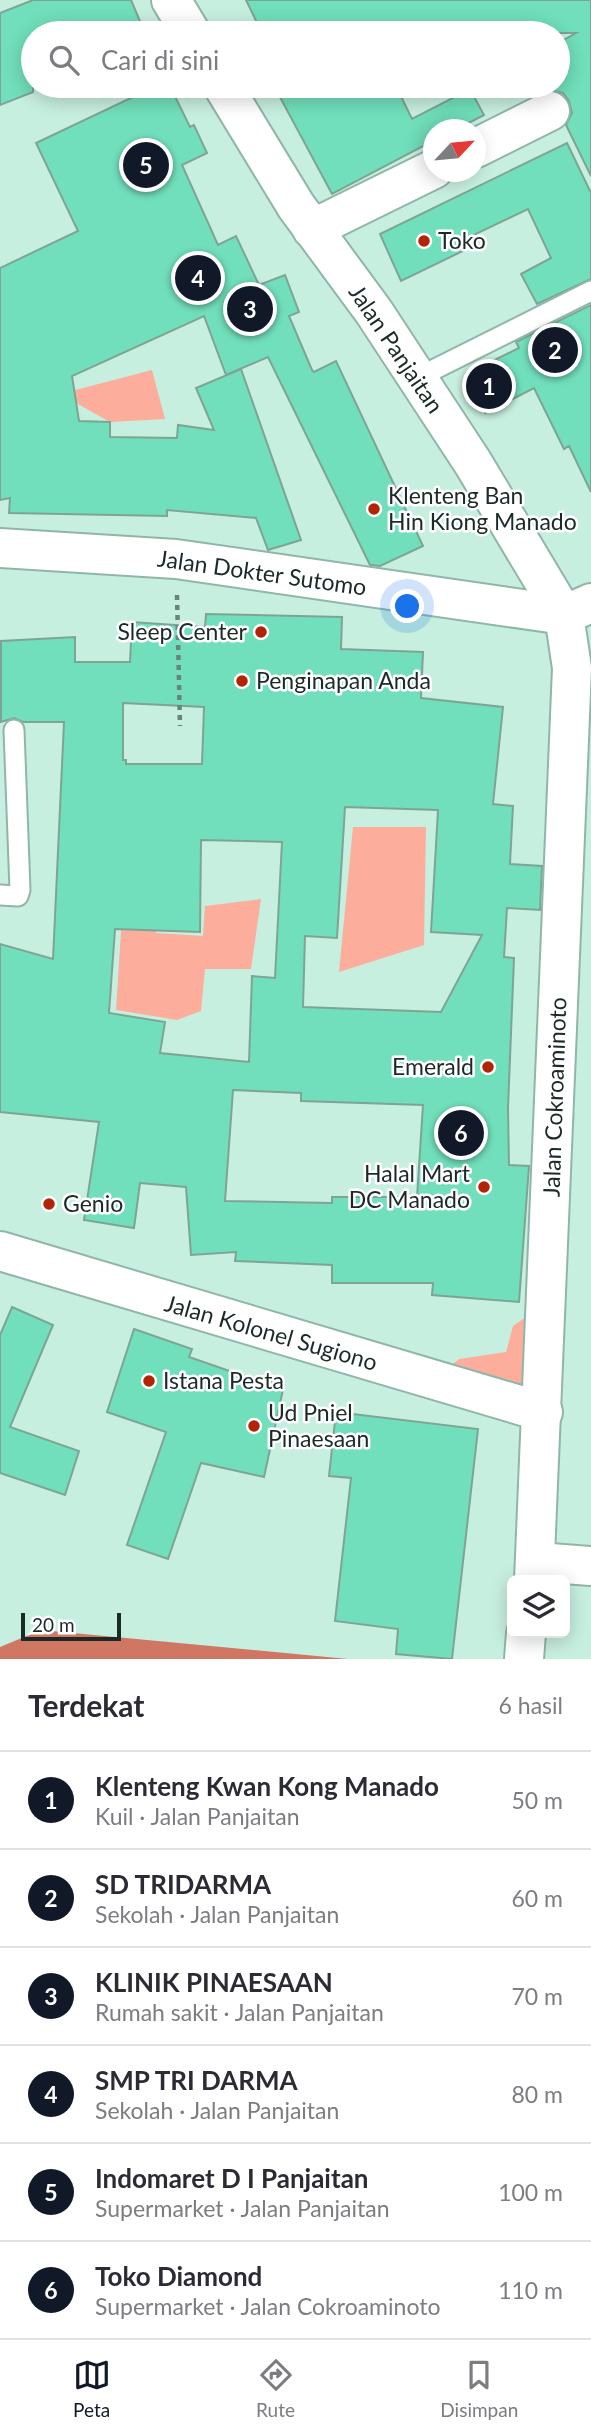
<!DOCTYPE html>
<html lang="id">
<head>
<meta charset="utf-8">
<style>
	body { margin:0; font-family:Lato,sans-serif; background:#f2f2f3; color:#2b2b33 }
	.controls { position:absolute; right:21px; bottom:21px; display:grid; overflow:hidden; border-radius:10px; box-shadow:0 4px 18px #0003 }
	.controls button { width:63px; height:63px; display:grid; place-items:center; padding:0; border:0; border-bottom:2px solid #e1e1e2; background:#fff; color:#2b2b33; font:35px sans-serif }
	.compass { position:absolute; left:423px; top:119px; width:63px; height:63px; border-radius:50%; background:#fff; box-shadow:0 4px 18px #0003; rotate:64deg }
	.scale { position:absolute; left:21px; bottom:18px; width:100px; box-sizing:border-box; padding-left:7px; border:4px solid #1b2a24; border-top:0; font-size:19px; line-height:24px; white-space:nowrap; color:#1b2a24; -webkit-text-stroke:5px #fff; paint-order:stroke }
	.you { position:absolute; left:408px; top:607px; width:24px; height:24px; margin:-18px; border:5px solid #fff; border-radius:50%; background:#1a73e8; box-shadow:0 0 0 10px #1a73e833 }
	.badge { display:grid; place-items:center; width:46px; height:46px; border-radius:50%; background:#111827; color:#fff; font-size:23px; font-weight:700 }
	.pin { position:absolute; translate:-50% -50%; border:4px solid #fff; box-shadow:0 2px 7px #0006 }
	.list { margin:0; padding:0; list-style:none }
	h2 { display:flex; justify-content:space-between; align-items:center; height:91px; margin:0; padding:0 28px; font-size:30px }
	h2 small { font-size:23px; font-weight:400; color:#7c7c81 }
	.list li { display:grid; grid-template-columns:46px 1fr auto; gap:21px; align-items:center; box-sizing:border-box; height:98px; padding:0 28px; border-top:2px solid #e1e1e2 }
	.list b { display:block; font-size:26px; white-space:nowrap }
	.list p { margin:0; font-size:23px; white-space:nowrap; color:#7c7c81 }
	.list em { font-size:23px; font-style:normal; color:#7c7c81 }
	.icon { flex:none; width:38px; height:38px; fill:none; stroke:currentColor; stroke-width:2; stroke-linecap:round; stroke-linejoin:round }
	.map { position:relative; flex:none; width:591px; height:1659px; overflow:hidden }
	.search { position:absolute; background:#fff; box-shadow:0 4px 18px #0003; left:21px; right:21px; top:21px; height:77px; display:flex; align-items:center; gap:18px; box-sizing:border-box; padding:0 24px; border-radius:38px; color:#7c7c81; font-size:26px }
	.sheet { height:679px; background:#fff }
	nav { display:flex; justify-content:space-around; align-items:center; box-sizing:border-box; height:98px; border-top:2px solid #e1e1e2; background:#fff; font-size:19px; color:#7c7c81 }
	nav a { display:grid; justify-items:center; gap:4px }
	nav .on { color:#111827 }
	.map>svg:first-child { display:block }
	.green { fill:#fdad9c }
	.water { fill:#d07764 }
	.building { fill:#71dfbb; stroke:#7ea495; stroke-width:2; fill-rule:evenodd }
	.lines { fill:none; stroke-linecap:round; stroke-linejoin:round }
	.service-casing { stroke:#90b6a7; stroke-width:23 }
	.minor-casing { stroke:#90b6a7; stroke-width:42 }
	.tertiary-casing { stroke:#90b6a7; stroke-width:42 }
	.secondary-casing { stroke:#90b6a7; stroke-width:42 }
	.trunk-casing { stroke:#90b6a7; stroke-width:42 }
	.path { stroke:#698479; stroke-width:4.5; stroke-dasharray:5 5; stroke-linecap:butt }
	.service { stroke:#fff; stroke-width:19 }
	.minor { stroke:#fff; stroke-width:38 }
	.tertiary { stroke:#fff; stroke-width:38 }
	.secondary { stroke:#fff; stroke-width:38 }
	.trunk { stroke:#fff; stroke-width:38 }
	.poi-dot { fill:#b12505; stroke:#fff; stroke-width:2.5 }
	.labels { text-anchor:middle; stroke-width:5; stroke-linejoin:round; paint-order:stroke }
	.poi-label { font-size:23px; fill:#1b2a24; stroke:#fff; text-anchor:start }
	.street-label { font-size:23px; fill:#1b2a24; stroke:#fff }
</style>
</head>
<body>
<div class="map">
<svg width="591" height="1659" viewBox="0 0 591 1659">
	<rect width="100%" height="100%" fill="#c7efdf"/>
	<!-- green -->
	<path class="green" d="M152,370L165,419L110,422L60,394Z
		M353,827H426L424,945L339,972Z
		M261,899L251,969H205L201,1011L177,1020L116,1010L122,916L155,918L156,933L203,936L205,906Z
		M540,1307L536,1390L446,1370L459,1359L506,1352L513,1326Z"/>
	<!-- water -->
	<path class="water" d="M41,1630L348,1659H0V1647Z"/>
	<!-- building -->
	<path class="building" d="M33,0H131L145,33H33V92L0,105V13Z
		M246,0H591V176L566,125L572,113L569,101L563,93L549,90L547,86H558V43L576,33H262Z
		M156,86H170L190,127L194,125L207,153L182,165L218,245L236,236L259,285L285,275L299,312L289,316L312,370L314,372L336,361L423,546L380,566L370,565L268,357L226,375L204,316L72,376L79,421L110,422V437L177,438L178,425L214,430L196,388L241,369L301,540L268,550L256,518L167,510V516L9,513L10,498L0,500V268L78,231L36,143Z
		M274,86H396L412,119L470,89L484,115L455,130H433V141L332,194Z
		M567,143L591,193V279L537,304L521,274L551,258L528,209L465,239L469,248L401,281L380,234Z
		M591,305V492L569,446L564,449L534,388L485,413L466,374L519,348L516,342Z
		M206,614L342,617L341,649L423,652L421,698L503,707L493,804L513,806L510,864L542,866L540,910L507,908L504,957L514,958L508,1108L509,1165L529,1166L519,1302L432,1295L433,1283H332V1265L235,1261L236,1252L191,1255L186,1187L140,1183L134,1228L84,1220L99,1122L0,1112V944L53,959L64,722H23L14,718L1,722V641L75,637V662H130L132,622L205,627ZM123,703L204,707L202,764H126V760H123ZM345,807L438,810L431,932L482,935L441,1012L303,1007L305,936L337,938ZM201,840L282,842L275,978L252,976L249,1062L160,1053L165,1022L109,1013L115,929L200,932ZM233,1090L301,1093V1101L423,1105L417,1197H332V1203L225,1201Z
		M12,1307L53,1325L10,1427L79,1451L65,1495L0,1473V1335Z
		M134,1329L192,1349L189,1357L241,1375L284,1385L264,1477L201,1463L168,1559L127,1545L166,1432L107,1412Z
		M336,1412L478,1429L452,1659L396,1654L398,1629L335,1621L351,1478L329,1476Z"/>
	<g class="lines">
		<defs>
			<path id="service" d="M417,378L591,291
				M0,895L18,896L20,890L14,730"/>
			<path id="minor" d="M476,148L550,111
				M312,229L434,169
				M0,1251L543,1412
				M537,1562L591,1566"/>
			<path id="tertiary" d="M534,1580L572,668L564,615
				M524,1659L526,1633"/>
			<path id="secondary" d="M0,548L176,559L564,615"/>
			<path id="trunk" d="M171,0L191,33
				M223,86L296,206L374,312L473,463L564,615L591,603"/>
		</defs>
		<!-- service casing -->
		<use href="#service" class="service-casing"/>
		<!-- minor casing -->
		<use href="#minor" class="minor-casing"/>
		<!-- tertiary casing -->
		<use href="#tertiary" class="tertiary-casing"/>
		<!-- secondary casing -->
		<use href="#secondary" class="secondary-casing"/>
		<!-- trunk casing -->
		<use href="#trunk" class="trunk-casing"/>
		<!-- path -->
		<path class="path" d="M177,595L180,726"/>
		<!-- service -->
		<use href="#service" class="service"/>
		<!-- minor -->
		<use href="#minor" class="minor"/>
		<!-- tertiary -->
		<use href="#tertiary" class="tertiary"/>
		<!-- secondary -->
		<use href="#secondary" class="secondary"/>
		<!-- trunk -->
		<use href="#trunk" class="trunk"/>
	</g>
	<!-- markers -->
	<g class="poi-dot">
		<circle cx="424" cy="241" r="7"/>
		<circle cx="374" cy="509" r="7"/>
		<circle cx="261" cy="632" r="7"/>
		<circle cx="242" cy="681" r="7"/>
		<circle cx="488" cy="1067" r="7"/>
		<circle cx="484" cy="1187" r="7"/>
		<circle cx="49" cy="1204" r="7"/>
		<circle cx="149" cy="1381" r="7"/>
		<circle cx="254" cy="1426" r="7"/>
	</g>
	<g class="labels">
		<!-- poi labels -->
		<g class="poi-label">
			<text x="438" y="249">Toko</text>
			<text x="388" y="504">Klenteng Ban<tspan x="388" dy="26">Hin Kiong Manado</tspan></text>
			<text x="247" y="640" text-anchor="end">Sleep Center</text>
			<text x="256" y="689">Penginapan Anda</text>
			<text x="474" y="1075" text-anchor="end">Emerald</text>
			<text x="470" y="1182" text-anchor="end">Halal Mart<tspan x="470" dy="26">DC Manado</tspan></text>
			<text x="63" y="1212">Genio</text>
			<text x="163" y="1389">Istana Pesta</text>
			<text x="268" y="1421">Ud Pniel<tspan x="268" dy="26">Pinaesaan</tspan></text>
		</g>
		<!-- street labels -->
		<g class="street-label">
			<text transform="translate(396 349) rotate(56)" y="8">Jalan Panjaitan</text>
			<text transform="translate(262 573) rotate(8)" y="8">Jalan Dokter Sutomo</text>
			<text transform="translate(555 1097) rotate(-88)" y="8">Jalan Cokroaminoto</text>
			<text transform="translate(271 1333) rotate(16)" y="8">Jalan Kolonel Sugiono</text>
		</g>
	</g>
</svg>
<div class="controls">
<button><svg class="icon" aria-label="layers" viewBox="0 0 24 24"><path d="M12 4l9 5-9 5-9-5zM3 14l9 5 9-5"/></svg></button>
</div>
<svg class="compass" viewBox="-18 -18 36 36"><path d="M0-13l5 13h-10z" fill="#e53935"/><path d="M0 13l5-13h-10z" fill="#7c7c81"/></svg>
<div class="scale">20 m</div>
<div class="you"></div>
<div class="pin badge" style="left:489px;top:386px">1</div>
<div class="pin badge" style="left:555px;top:350px">2</div>
<div class="pin badge" style="left:250px;top:309px">3</div>
<div class="pin badge" style="left:198px;top:278px">4</div>
<div class="pin badge" style="left:146px;top:165px">5</div>
<div class="pin badge" style="left:461px;top:1133px">6</div>
<div class="search"><svg class="icon" aria-label="search" viewBox="0 0 24 24"><circle cx="10" cy="10" r="6"/><path d="M15 15l6 6"/></svg>Cari di sini</div>
</div>
<section class="sheet">
<h2>Terdekat<small>6 hasil</small></h2>
<ul class="list">
<li><span class="badge">1</span><div><b>Klenteng Kwan Kong Manado</b><p>Kuil · Jalan Panjaitan</p></div><em>50 m</em></li>
<li><span class="badge">2</span><div><b>SD TRIDARMA</b><p>Sekolah · Jalan Panjaitan</p></div><em>60 m</em></li>
<li><span class="badge">3</span><div><b>KLINIK PINAESAAN</b><p>Rumah sakit · Jalan Panjaitan</p></div><em>70 m</em></li>
<li><span class="badge">4</span><div><b>SMP TRI DARMA</b><p>Sekolah · Jalan Panjaitan</p></div><em>80 m</em></li>
<li><span class="badge">5</span><div><b>Indomaret D I Panjaitan</b><p>Supermarket · Jalan Panjaitan</p></div><em>100 m</em></li>
<li><span class="badge">6</span><div><b>Toko Diamond</b><p>Supermarket · Jalan Cokroaminoto</p></div><em>110 m</em></li>
</ul>
</section>
<nav>
<a class="on"><svg class="icon" aria-label="map" viewBox="0 0 24 24"><path d="M3 6l6-2 6 2 6-2v14l-6 2-6-2-6 2zM9 4v14M15 6v14"/></svg>Peta</a>
<a><svg class="icon" aria-label="directions" viewBox="0 0 24 24"><path d="M12 3l9 9-9 9-9-9zM9 14v-3h6M13 9l2 2-2 2"/></svg>Rute</a>
<a><svg class="icon" aria-label="saved" viewBox="0 0 24 24"><path d="M7 4h10v16l-5-4-5 4z"/></svg>Disimpan</a>
</nav>
</body>
</html>
